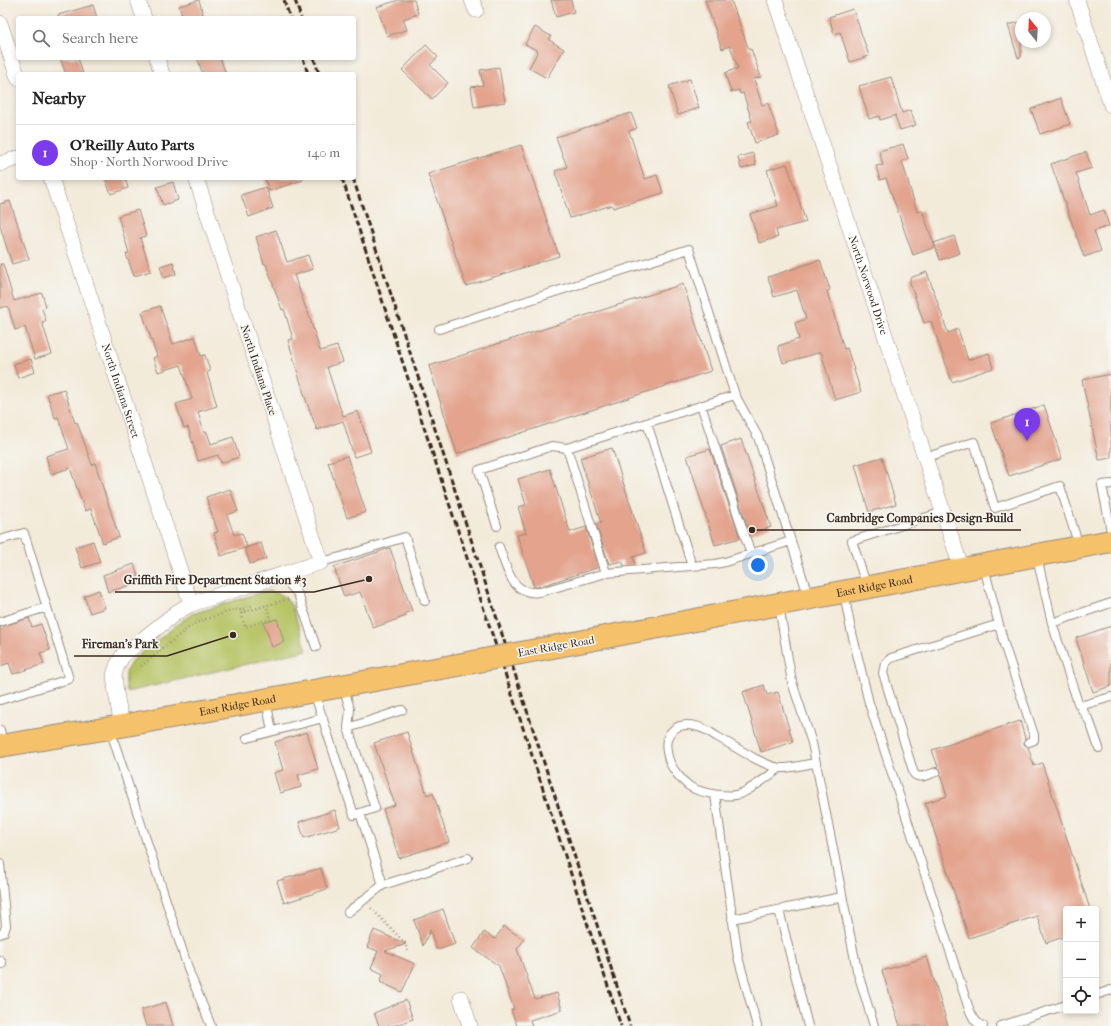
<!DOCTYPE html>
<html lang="en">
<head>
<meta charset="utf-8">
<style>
	body { margin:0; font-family:"IM FELL French Canon",serif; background:#f6f6f6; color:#222 }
	.controls { position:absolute; right:12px; bottom:12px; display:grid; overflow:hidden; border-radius:4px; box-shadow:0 2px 6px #0003 }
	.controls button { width:36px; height:36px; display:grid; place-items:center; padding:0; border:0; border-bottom:1px solid #e0e0e0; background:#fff; color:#222; font:20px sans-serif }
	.compass { position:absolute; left:1015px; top:12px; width:36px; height:36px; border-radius:50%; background:#fff; box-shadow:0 2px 6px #0003; rotate:342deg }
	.you { position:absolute; left:758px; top:565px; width:14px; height:14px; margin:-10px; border:3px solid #fff; border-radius:50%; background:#1a73e8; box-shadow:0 0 0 6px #1a73e833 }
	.badge { display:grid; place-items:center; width:26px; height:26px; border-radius:50%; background:#7c3aed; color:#fff; font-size:13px; font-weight:700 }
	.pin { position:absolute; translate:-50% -33px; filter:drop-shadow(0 1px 2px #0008) }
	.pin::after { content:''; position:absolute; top:21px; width:14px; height:12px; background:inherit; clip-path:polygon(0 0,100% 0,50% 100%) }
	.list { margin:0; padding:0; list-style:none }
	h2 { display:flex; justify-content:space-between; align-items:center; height:52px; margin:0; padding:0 16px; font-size:17px }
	h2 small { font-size:13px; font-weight:400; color:#767676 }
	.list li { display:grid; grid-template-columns:26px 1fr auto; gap:12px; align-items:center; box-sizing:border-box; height:56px; padding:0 16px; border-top:1px solid #e0e0e0 }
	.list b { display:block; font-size:15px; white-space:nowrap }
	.list p { margin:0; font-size:13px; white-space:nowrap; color:#767676 }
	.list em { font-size:13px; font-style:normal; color:#767676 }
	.icon { flex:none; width:22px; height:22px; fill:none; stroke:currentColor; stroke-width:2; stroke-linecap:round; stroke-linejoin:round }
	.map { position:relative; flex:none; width:1111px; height:1026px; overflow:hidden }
	.search { position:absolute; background:#fff; box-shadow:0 2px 6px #0003; left:16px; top:16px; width:340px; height:44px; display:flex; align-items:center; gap:10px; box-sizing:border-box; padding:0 14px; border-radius:4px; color:#767676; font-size:15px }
	.panel { position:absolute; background:#fff; box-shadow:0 2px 6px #0003; left:16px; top:72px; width:340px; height:108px; border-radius:4px }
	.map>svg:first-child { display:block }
	.green { fill:#b7c466; stroke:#797742 }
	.building { fill:#e3a38c }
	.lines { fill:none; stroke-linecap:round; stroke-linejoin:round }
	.service-casing { stroke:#978a7c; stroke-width:10 }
	.minor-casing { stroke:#978a7c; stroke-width:16 }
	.primary-casing { stroke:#978a7c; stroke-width:24 }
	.path { stroke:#978a7c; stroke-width:2.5; stroke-dasharray:1 3; stroke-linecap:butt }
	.service { stroke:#fff; stroke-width:8 }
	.minor { stroke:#fff; stroke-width:15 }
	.primary { stroke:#f5c16b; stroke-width:22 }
	.rail { stroke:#3b2a1e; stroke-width:3; stroke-dasharray:6 3; stroke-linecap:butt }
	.primary-bridge-casing { stroke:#978a7c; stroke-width:24; stroke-linecap:butt }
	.primary-bridge { stroke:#f5c16b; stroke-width:22 }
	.labels { text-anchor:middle; stroke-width:3; stroke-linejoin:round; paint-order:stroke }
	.street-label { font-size:11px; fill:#3b2a1e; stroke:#f6f6f2 }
	.leader { fill:none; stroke:#3b2a1e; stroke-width:1.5 }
	.callout-dot { fill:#3b2a1e; stroke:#f6f6f2; stroke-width:1.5 }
	.callout-label { font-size:12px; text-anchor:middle; font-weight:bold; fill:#3b2a1e; stroke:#f6f6f2; stroke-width:3; stroke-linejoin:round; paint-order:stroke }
</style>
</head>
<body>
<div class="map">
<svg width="1111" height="1026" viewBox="0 0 1111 1026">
	<rect width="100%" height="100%" fill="#f6f6f2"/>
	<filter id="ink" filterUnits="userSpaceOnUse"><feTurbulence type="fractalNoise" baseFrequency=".025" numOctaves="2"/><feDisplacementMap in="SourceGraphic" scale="8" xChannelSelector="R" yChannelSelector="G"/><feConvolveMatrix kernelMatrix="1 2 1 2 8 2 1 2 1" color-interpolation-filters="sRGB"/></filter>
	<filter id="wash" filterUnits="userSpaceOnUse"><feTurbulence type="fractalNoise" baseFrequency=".012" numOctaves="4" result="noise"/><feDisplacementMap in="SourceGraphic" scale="16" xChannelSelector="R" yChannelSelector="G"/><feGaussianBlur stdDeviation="0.9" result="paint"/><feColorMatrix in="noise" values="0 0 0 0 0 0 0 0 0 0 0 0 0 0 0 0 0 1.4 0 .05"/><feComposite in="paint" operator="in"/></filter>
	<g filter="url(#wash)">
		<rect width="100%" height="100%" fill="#f3ebda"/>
		<!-- green -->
		<path class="green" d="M269,591C280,593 287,597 292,607L307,650L127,692C125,677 124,670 134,659L183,620L192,614L262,592Z"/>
		<g id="blocks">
			<!-- building -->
			<path class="building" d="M199,0L204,18H183L179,6Z
				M399,0H414L418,14L403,19L407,30L387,36L377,7Z
				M551,0H571L574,12L556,17Z
				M705,0H731L749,50L751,49L761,77L754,79L762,105L768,103L779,135L755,143L748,122L752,121L743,93L740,94L739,90L731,92L725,73L738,68L730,46L722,49Z
				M93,5L97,18H58V15Z
				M853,9L869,56L850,62L840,32L834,34L829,17Z
				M1021,22V57L1018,58L1008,25Z
				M535,27L551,36L549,40L564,49L547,78L529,68L538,51L525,44Z
				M426,45L438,57L430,65L448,83L432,99L402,70Z
				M60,58H78L83,74H66Z
				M197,58H220L226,74H203Z
				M499,67L505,102L474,107L471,87L483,85L480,70Z
				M891,77L902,113L910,110L916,125L900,130L895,116L896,115L880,120L879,116L869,119L859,86Z
				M690,79L699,108L678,115L669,86Z
				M1061,98L1070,124L1040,134L1031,109Z
				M631,113L637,128L629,131L645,179L657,175L663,193L613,208L612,205L570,218L555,171L567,167L556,137Z
				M903,144L908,159L902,161L917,212L922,210L935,247L913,255L886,178L880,180L876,166L883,165L879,151Z
				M521,145L559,256L466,286L428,174Z
				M1086,152L1092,168L1076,173L1090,215L1104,210L1109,226L1094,231L1101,251L1084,257L1051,164Z
				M753,153L756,165L741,169L738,157Z
				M787,164L806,222L776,230L778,237L759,243L750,214L778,206L767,170Z
				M105,178H125L128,188L111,194Z
				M265,178H302L303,180L269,191Z
				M173,182L178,200L163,205L157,187Z
				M266,187L273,208L249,217L241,195Z
				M10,201L29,259L12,264L0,226V204Z
				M138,210L146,236L140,238L151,271L134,276L126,254L129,253L118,216Z
				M276,230L287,262L308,255L313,269L294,275L306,309H307L320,351L337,346L343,362L327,367L339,405L343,416L358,411L371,452L354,457L343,421L317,430L305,397L288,340L293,339L284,309L282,310L266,264H264L256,237Z
				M954,236L960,253L940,260L934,243Z
				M820,260L830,290L827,291L844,349L847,348L861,392L835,400L821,352L783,363L778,346L799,339L795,323L806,319L797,290L774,297L768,277Z
				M173,262L176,274L164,278L160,266Z
				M0,264H3L14,301L42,293L46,307L42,309L46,321L42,322L52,354L35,359L25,327L15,330L8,306L0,308Z
				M927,272L948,333L958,329L968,360L989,353L993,368L952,382L931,321L924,323L910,283V278Z
				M683,284L711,371L457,454L429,366Z
				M160,306L173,344L195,337L201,356L205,355L210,371L207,373L217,406L198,412L204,433L207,432L211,444L233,437L239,457L221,463L218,455L198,461L188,427L184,428L176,404L192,399L181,365L158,372L153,358L157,356L142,312Z
				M31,359L35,372L18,378L14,364Z
				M1111,374V458L1099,460L1082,380Z
				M64,389L75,423L77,422L92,465L95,463L119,537L103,543L91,509L85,511L70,468L51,474L46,456L69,449L58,417L55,418L47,394Z
				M1044,405L1062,459L1009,476L991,423Z
				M741,439L771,527L750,534L721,446Z
				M612,448L646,553L633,557L635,565L624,566L622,561L609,564L596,524L601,523L580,458Z
				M710,449L740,538L715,545L687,456Z
				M347,456L366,512L347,518L328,462Z
				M882,457L896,504L869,512L855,465Z
				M550,469L570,532L586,527L599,567L538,587H534L517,535L526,533L518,507L526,505L518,479Z
				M230,489L238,511L227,515L234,535L242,533L247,547L221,556L214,533L218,532L206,497Z
				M93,541L100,562L82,568L75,547Z
				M261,543L266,559L250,564L245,548Z
				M390,548L412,611L405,613L406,616L373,628L360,592L344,597L334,567Z
				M134,564L140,582L108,592L103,575Z
				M99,590L105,608L90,613L84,596Z
				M29,618L32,627L41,624L50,650L40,653L44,664L13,674L9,663L0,666V627Z
				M277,619L284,642L272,647L264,623Z
				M1111,626V686L1093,692L1076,638Z
				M764,685L767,695L778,692L793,742L761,752L743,692Z
				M1020,721L1025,738L1024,744L1028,747L1034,766L1042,763L1090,909H1066V936L1046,943L1037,916L969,938L925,803L947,796L940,775L941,771L938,767L932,750Z
				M307,732L318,769L298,775L301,787L280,793L274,773L283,770L275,742Z
				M407,732L427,795L433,793L449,842L399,858L383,809L395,805L374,743Z
				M335,810L340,827L304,838L299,822Z
				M321,868L327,889L284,903L277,881Z
				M443,909L455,944L441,949H436L430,930L423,946L414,920Z
				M504,926L524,940L517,949L535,999L557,993L562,1010L530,1020L532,1026H517L511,1010L514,1009L499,966L473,948L484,932L495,939Z
				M374,930L406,944L385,951L415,964L402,992L380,982L383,974L371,968L378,951L367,947Z
				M927,957L948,1026H900L882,971Z
				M406,1000L413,1019L393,1026H379L374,1013Z
				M166,1002L173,1026H146L141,1010Z"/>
		</g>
	</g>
	<g filter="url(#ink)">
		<use href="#blocks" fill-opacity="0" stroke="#978a7c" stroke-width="1"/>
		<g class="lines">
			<defs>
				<path id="service" d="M439,329L689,249L735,395
					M701,405L751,554
					M647,423L692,566
					M924,458L974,442L995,508L1060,486L1079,546
					M1111,484L1102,485L1111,531
					M497,526L479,470L552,446L567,448
					M0,540L24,533L69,679L0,700
					M791,541L725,562L715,564L606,573L567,448L735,395L758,437L809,598
					M499,547C507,568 511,596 540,592L606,573
					M1037,557L1052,623L1078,703L1090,722L1099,748
					M321,562L344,556L405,537L425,601
					M984,567L1004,644L1034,735V740L1029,742
					M281,575L298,594L316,647
					M867,587L852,541L943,512
					M844,593L850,625L869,703L968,1006C971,1014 975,1024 983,1026
					M779,606L792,682L812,743L857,970L874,1026
					M0,622L47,607
					M1052,623L1111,603
					M314,692L354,815L375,808L348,728L350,709L343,686
					M266,700L272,731
					M1080,706L1111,697
					M348,728L402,710
					M110,729L190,974L211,1026
					M0,730L3,745
					M247,738L323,718
					M780,768C768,776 755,787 742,793C731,799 699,793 689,786C681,780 672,769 669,760C666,750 664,739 672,731C678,725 686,724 695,726C702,727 710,732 716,736C734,746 760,764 779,768C787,769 807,764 815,763
					M936,772C929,774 920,780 914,774L883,673L885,664L891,658L999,624
					M715,795L738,957L757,1026
					M360,813L383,885L468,858
					M0,864L6,926L4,932L0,934
					M779,910L808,1026
					M348,912L383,885
					M732,919L842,897
					M0,960L2,964
					M1096,995L1111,990
					M1001,1026L1066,1005"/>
				<g id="minor">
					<path d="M138,0L144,18"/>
					<path d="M472,0L476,10"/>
					<path id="s1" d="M775,0L962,570"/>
					<path d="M1077,0L1111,105"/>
					<path d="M0,23L18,78"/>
					<path d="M157,58L162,74"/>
					<path d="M0,164L18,158"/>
					<path id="s2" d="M51,178L191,604"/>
					<path d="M122,726L116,693L114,675L117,666L123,655L177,612L191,604L321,562L196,178"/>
					<path d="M461,998L470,1026"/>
				</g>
				<g id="primary">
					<path id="s3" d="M558,646L1111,541"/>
					<path id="s4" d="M0,746L110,728L452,666"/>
				</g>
			</defs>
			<!-- service casing -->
			<use href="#service" class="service-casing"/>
			<!-- minor casing -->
			<use href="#minor" class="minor-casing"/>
			<!-- primary casing -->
			<use href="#primary" class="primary-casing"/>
			<!-- path -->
			<path class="path" d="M243,609L254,605
				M241,613L288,599
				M141,666L188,628L197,622L237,609L240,610L245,627L271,619L266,605
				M371,908L405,943L408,952"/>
			<!-- service -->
			<use href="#service" class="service"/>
			<!-- minor -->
			<use href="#minor" class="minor"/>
			<!-- primary -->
			<use href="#primary" class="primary"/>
			<!-- rail -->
			<path class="rail" d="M284,0L290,18
				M295,0L301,18
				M303,58L308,74
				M314,58L319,74
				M342,178L621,1026
				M353,178L630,1026"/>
			<defs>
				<path id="primary-bridge" d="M452,666L558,646"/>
			</defs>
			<!-- primary-bridge casing -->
			<use href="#primary-bridge" class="primary-bridge-casing"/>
			<!-- primary-bridge -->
			<use href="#primary-bridge" class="primary-bridge"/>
		</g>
	</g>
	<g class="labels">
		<!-- street labels -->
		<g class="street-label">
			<text dy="4" stroke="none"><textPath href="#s1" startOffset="300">North Norwood Drive</textPath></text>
			<text transform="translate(259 370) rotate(72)" y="4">North Indiana Place</text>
			<text dy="4" stroke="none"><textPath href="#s2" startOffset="224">North Indiana Street</textPath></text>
			<text dy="4" stroke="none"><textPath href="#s3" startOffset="322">East Ridge Road</textPath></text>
			<text transform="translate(556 646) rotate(-10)" y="4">East Ridge Road</text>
			<text dy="4" stroke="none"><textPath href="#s4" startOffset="241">East Ridge Road</textPath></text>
		</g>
	</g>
	<!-- callouts -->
	<path class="leader" d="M752 530L819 530H1021M369 579L314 592H115M233 635L167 656H74"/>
	<g class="callout-dot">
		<circle cx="752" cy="530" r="4"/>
		<circle cx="369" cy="579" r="4"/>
		<circle cx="233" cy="635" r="4"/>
	</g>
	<g class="callout-label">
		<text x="920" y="522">Cambridge Companies Design-Build</text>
		<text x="215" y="584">Griffith Fire Department Station #3</text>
		<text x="120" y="648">Fireman’s Park</text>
	</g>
</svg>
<div class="controls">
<button>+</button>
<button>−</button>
<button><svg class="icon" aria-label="locate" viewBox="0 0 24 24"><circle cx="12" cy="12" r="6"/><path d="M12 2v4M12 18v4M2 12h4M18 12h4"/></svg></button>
</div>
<svg class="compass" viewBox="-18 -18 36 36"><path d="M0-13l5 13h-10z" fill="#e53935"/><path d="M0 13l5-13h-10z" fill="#767676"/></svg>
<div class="you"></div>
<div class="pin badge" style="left:1027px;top:441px">1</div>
<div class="search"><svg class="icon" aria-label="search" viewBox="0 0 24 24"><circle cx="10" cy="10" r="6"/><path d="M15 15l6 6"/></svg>Search here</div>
<section class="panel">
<h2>Nearby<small></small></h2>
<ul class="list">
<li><span class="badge">1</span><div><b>O'Reilly Auto Parts</b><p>Shop · North Norwood Drive</p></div><em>140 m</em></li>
</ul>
</section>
</div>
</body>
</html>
